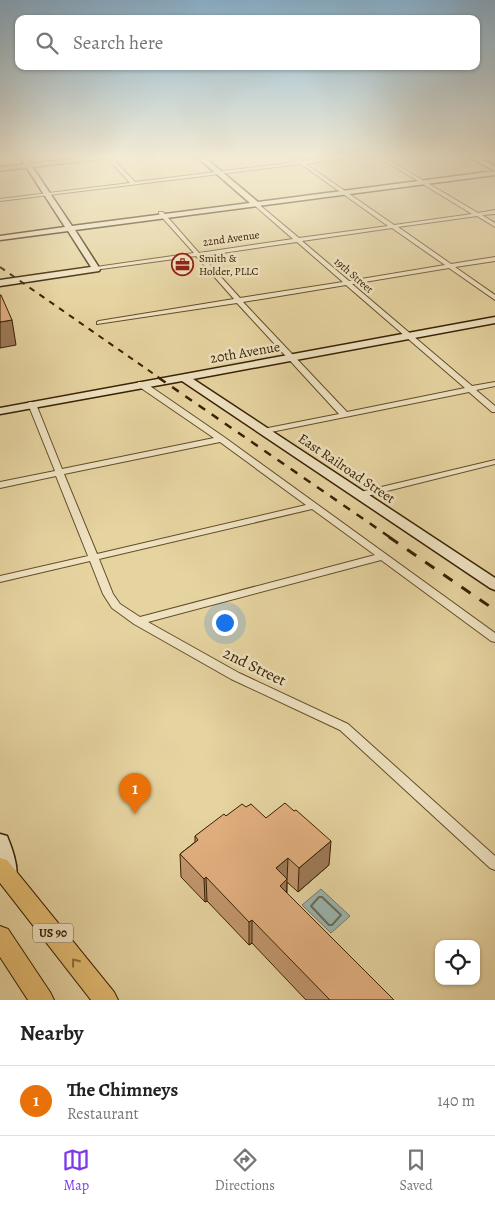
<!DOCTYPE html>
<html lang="en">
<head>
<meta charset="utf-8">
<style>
	body { margin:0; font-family:Alegreya,serif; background:#f2f2f2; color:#222 }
	.controls { position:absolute; right:15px; bottom:15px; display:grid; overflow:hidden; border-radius:10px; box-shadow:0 1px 4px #0004 }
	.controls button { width:45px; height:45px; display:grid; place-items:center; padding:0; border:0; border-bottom:1px solid #e0e0e0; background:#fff; color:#222; font:25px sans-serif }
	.you { position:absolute; left:224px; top:622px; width:18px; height:18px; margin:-12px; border:4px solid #fff; border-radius:50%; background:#1a73e8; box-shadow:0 0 0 8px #1a73e833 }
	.badge { display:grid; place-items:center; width:32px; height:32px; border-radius:50%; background:#7c3aed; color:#fff; font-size:16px; font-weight:700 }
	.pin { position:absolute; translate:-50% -41px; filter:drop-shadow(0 1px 2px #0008) }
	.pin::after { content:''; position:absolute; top:26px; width:18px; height:15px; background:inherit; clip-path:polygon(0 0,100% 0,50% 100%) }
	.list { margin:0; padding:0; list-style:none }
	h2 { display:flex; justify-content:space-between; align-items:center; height:65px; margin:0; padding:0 20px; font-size:21px }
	h2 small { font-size:16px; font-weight:400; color:#767676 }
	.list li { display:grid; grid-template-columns:32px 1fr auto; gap:15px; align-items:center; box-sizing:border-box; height:70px; padding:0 20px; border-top:1px solid #e0e0e0 }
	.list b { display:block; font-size:19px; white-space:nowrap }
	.list p { margin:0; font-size:16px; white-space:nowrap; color:#767676 }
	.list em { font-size:16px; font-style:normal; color:#767676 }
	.icon { flex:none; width:28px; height:28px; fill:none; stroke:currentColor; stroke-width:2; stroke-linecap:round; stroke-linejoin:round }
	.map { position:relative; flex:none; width:495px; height:1000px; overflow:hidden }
	.search { position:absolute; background:#fff; box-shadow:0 1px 4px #0004; left:15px; right:15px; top:15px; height:55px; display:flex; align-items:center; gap:12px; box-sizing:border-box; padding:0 18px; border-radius:10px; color:#767676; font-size:19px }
	.sheet { height:135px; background:#fff }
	nav { display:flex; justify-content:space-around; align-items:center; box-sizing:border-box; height:70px; border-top:1px solid #e0e0e0; background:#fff; font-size:14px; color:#767676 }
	nav a { display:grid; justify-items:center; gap:2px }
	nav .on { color:#7c3aed }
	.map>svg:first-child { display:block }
	.water { fill:#9ab5b0; stroke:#73796a }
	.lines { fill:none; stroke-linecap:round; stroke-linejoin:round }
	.shore { stroke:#6a6a58; stroke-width:2 }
	.street-casing { stroke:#644d28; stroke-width:2 }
	.secondary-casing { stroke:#392000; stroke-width:3 }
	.primary-casing { stroke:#392000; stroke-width:2 }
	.street { fill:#eee2c1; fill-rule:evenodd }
	.secondary { fill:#eee2c1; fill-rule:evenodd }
	.primary { fill:#e2ba70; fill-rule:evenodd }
	.rail-far2 { stroke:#392000; stroke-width:2; stroke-dasharray:6 6; stroke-linecap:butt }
	.rail-far1 { stroke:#392000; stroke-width:2.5; stroke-dasharray:8 8; stroke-linecap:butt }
	.rail { stroke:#392000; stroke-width:3; stroke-dasharray:11 11; stroke-linecap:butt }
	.wall { fill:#c2966d; stroke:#392000 }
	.shaded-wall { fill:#9e7a59; stroke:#392000 }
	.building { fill:#e2af7f; stroke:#392000 }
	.oneway { stroke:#8e6d38 }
	.labels { text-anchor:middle; stroke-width:5; stroke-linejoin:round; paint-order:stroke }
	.far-street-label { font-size:11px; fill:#392000; stroke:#eee2c1 }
	.far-poi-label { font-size:11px; fill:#392000; stroke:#eee2c1; text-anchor:start }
	.shield { fill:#eee2c1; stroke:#6f5a3a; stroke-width:1 }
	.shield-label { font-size:12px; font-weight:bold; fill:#392000 }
	.street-label { font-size:14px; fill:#392000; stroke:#eee2c1 }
	.near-street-label { font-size:16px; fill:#392000; stroke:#eee2c1 }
</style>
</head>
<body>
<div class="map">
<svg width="495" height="1000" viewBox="0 0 495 1000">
	<rect width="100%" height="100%" fill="#e5d3a0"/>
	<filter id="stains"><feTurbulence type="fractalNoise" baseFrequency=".004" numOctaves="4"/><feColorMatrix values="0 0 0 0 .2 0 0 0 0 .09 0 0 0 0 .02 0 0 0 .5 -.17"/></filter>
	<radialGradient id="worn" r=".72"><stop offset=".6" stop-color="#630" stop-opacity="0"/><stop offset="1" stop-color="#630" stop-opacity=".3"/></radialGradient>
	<!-- water -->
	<path class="water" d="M321,889L350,916L331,933L302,905Z"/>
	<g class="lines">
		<!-- shore -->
		<path class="shore" d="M319,897H322L341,915L332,925H329L311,906Z"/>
		<defs>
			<path id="street" d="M106,156H110L135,182L297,162L290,156H295L302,161L345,156H358L306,164L394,225L472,214L377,156H382L478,213L495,210V214L482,215L495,223V227L477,216L398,227L451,264L495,257V261L455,267L495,295V300L449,268L352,284L472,386L495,382V386L476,390L495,406V412H492L469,392L266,433H263L262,431L263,429L339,414L237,303L97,324V322L99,321L234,299L196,256L94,270L93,269L96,267L194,253L159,214V212H163L199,253L293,239L254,205L253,204L256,202L299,238L388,226L301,164L0,201V199L130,183ZM392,228L445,265L349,281L302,241ZM297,242L343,282L240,298L202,256ZM346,285L465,388L347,412L243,302Z
				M138,382H144L224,437L495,633V642L491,641L381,560L148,622L239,673L348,724L495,856V870L490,868L340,730L231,679L134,624L112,608L103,594L90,561L0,582V576L88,556L56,476L0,488V482L55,471L28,404L29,402H32L36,404L62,469L214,438L138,386ZM220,442L306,505L97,554L64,474ZM312,509L375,555L140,617L120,604L113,594L99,559Z
				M495,460V464L359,498L355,495L356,493Z"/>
			<path id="secondary" d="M19,156H25L72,226L250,203L196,156H203L258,202L495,171V175L75,230L100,269L99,271L0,286V280L91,267L68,231L0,240V236L65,227Z
				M467,156H475L495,166V171Z
				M495,317V323L193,379L495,578V590L490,588L182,381L0,414V408Z
				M0,834L7,836C12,848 20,870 15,881L8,884L1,881L0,879Z"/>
			<path id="primary" d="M94,156H115L112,158L0,171V167Z
				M0,858L7,860L114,992L118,1000H91L0,883Z
				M0,926L8,929L50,992L54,1000H28L0,957Z"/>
		</defs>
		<!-- street casing -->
		<use href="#street" class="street-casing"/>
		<!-- secondary casing -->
		<use href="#secondary" class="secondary-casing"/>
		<!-- primary casing -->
		<use href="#primary" class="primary-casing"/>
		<!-- street -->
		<use href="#street" class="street"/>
		<!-- secondary -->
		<use href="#secondary" class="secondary"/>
		<!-- primary -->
		<use href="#primary" class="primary"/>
		<!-- rail-far2 -->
		<path class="rail-far2" d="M0,267L161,379"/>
		<!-- rail-far1 -->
		<path class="rail-far1" d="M159,378L391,538"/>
		<!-- rail -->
		<path class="rail" d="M389,537L495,610"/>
	</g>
	<!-- wall -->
	<path class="wall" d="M246,807L266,818L329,865L298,892L287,882V893L394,1000H306L252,943L249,945L207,901L205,902L181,877L180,854L195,842V836L226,816Z"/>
	<!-- shaded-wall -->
	<path class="shaded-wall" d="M12,320L16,345L0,348V322Z
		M331,841L329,865L298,892L299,868Z
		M288,858L286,903L279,909L276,868Z
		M206,877L207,901L205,902L204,879Z
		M252,920V943L249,945V922Z"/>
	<!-- building -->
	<path class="building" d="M0,295H1L12,320L0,322Z
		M285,803L294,811L296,810L331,841L299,868L288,858L276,868L287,879L280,886L394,1000H330L252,920L249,922L206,877L204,879L180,854L198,840L195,836L224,814L226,816L242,804L246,807L251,804L266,818Z"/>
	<!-- one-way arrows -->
	<defs><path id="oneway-chevron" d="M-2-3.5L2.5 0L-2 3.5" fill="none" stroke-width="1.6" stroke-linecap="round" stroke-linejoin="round" transform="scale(1.25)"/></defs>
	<use class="oneway" href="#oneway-chevron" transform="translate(75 962) rotate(-128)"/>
	<!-- sky -->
	<linearGradient id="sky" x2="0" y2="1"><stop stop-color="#89b4d2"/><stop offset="0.53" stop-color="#f3ebd4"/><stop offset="1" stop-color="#f3ebd4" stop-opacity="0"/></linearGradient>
	<rect width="495" height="296" fill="url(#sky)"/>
	<!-- icons -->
	<defs>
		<symbol id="office-ring" viewBox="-11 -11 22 22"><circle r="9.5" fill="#eee2c1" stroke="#8f2418" stroke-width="1.5"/><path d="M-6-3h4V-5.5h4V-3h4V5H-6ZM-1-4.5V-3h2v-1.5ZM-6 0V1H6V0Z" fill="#8f2418"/></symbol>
	</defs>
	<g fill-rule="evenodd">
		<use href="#office-ring" x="170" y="252" width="25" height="25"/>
	</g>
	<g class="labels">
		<!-- far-street labels -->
		<g class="far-street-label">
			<text transform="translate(231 238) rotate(-8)" y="4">22nd Avenue</text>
			<text transform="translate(354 275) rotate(41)" y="4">19th Street</text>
		</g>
		<!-- far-poi labels -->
		<g class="far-poi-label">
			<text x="199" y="262">Smith &amp;<tspan x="199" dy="13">Holder, PLLC</tspan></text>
		</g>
		<!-- shield labels -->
		<rect class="shield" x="33" y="923.5" width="40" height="19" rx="4"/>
		<g class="shield-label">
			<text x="53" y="937">US 90</text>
		</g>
		<!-- street labels -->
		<g class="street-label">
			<text transform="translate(245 352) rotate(-10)" y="5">20th Avenue</text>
			<text transform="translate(347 468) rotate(34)" y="5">East Railroad Street</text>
		</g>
		<!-- near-street labels -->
		<g class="near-street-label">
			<text transform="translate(255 666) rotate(26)" y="6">2nd Street</text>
		</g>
	</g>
	<rect width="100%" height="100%" filter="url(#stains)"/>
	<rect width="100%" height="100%" fill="url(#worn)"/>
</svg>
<div class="controls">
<button><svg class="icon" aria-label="locate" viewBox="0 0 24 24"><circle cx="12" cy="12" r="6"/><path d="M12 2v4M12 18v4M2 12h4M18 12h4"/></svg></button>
</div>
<div class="you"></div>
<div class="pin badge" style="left:135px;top:814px;background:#e8710a">1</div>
<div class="search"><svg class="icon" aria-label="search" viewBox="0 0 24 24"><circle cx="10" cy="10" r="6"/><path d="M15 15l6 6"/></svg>Search here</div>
</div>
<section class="sheet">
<h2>Nearby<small></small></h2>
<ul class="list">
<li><span class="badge" style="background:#e8710a">1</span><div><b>The Chimneys</b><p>Restaurant</p></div><em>140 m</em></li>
</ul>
</section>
<nav>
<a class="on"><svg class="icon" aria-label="map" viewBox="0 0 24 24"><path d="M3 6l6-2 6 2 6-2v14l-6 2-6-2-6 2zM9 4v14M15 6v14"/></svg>Map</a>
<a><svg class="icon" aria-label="directions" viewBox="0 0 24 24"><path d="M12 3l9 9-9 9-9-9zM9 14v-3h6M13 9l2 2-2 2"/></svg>Directions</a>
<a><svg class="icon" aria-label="saved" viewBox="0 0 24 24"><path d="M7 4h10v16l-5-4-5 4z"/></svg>Saved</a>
</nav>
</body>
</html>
